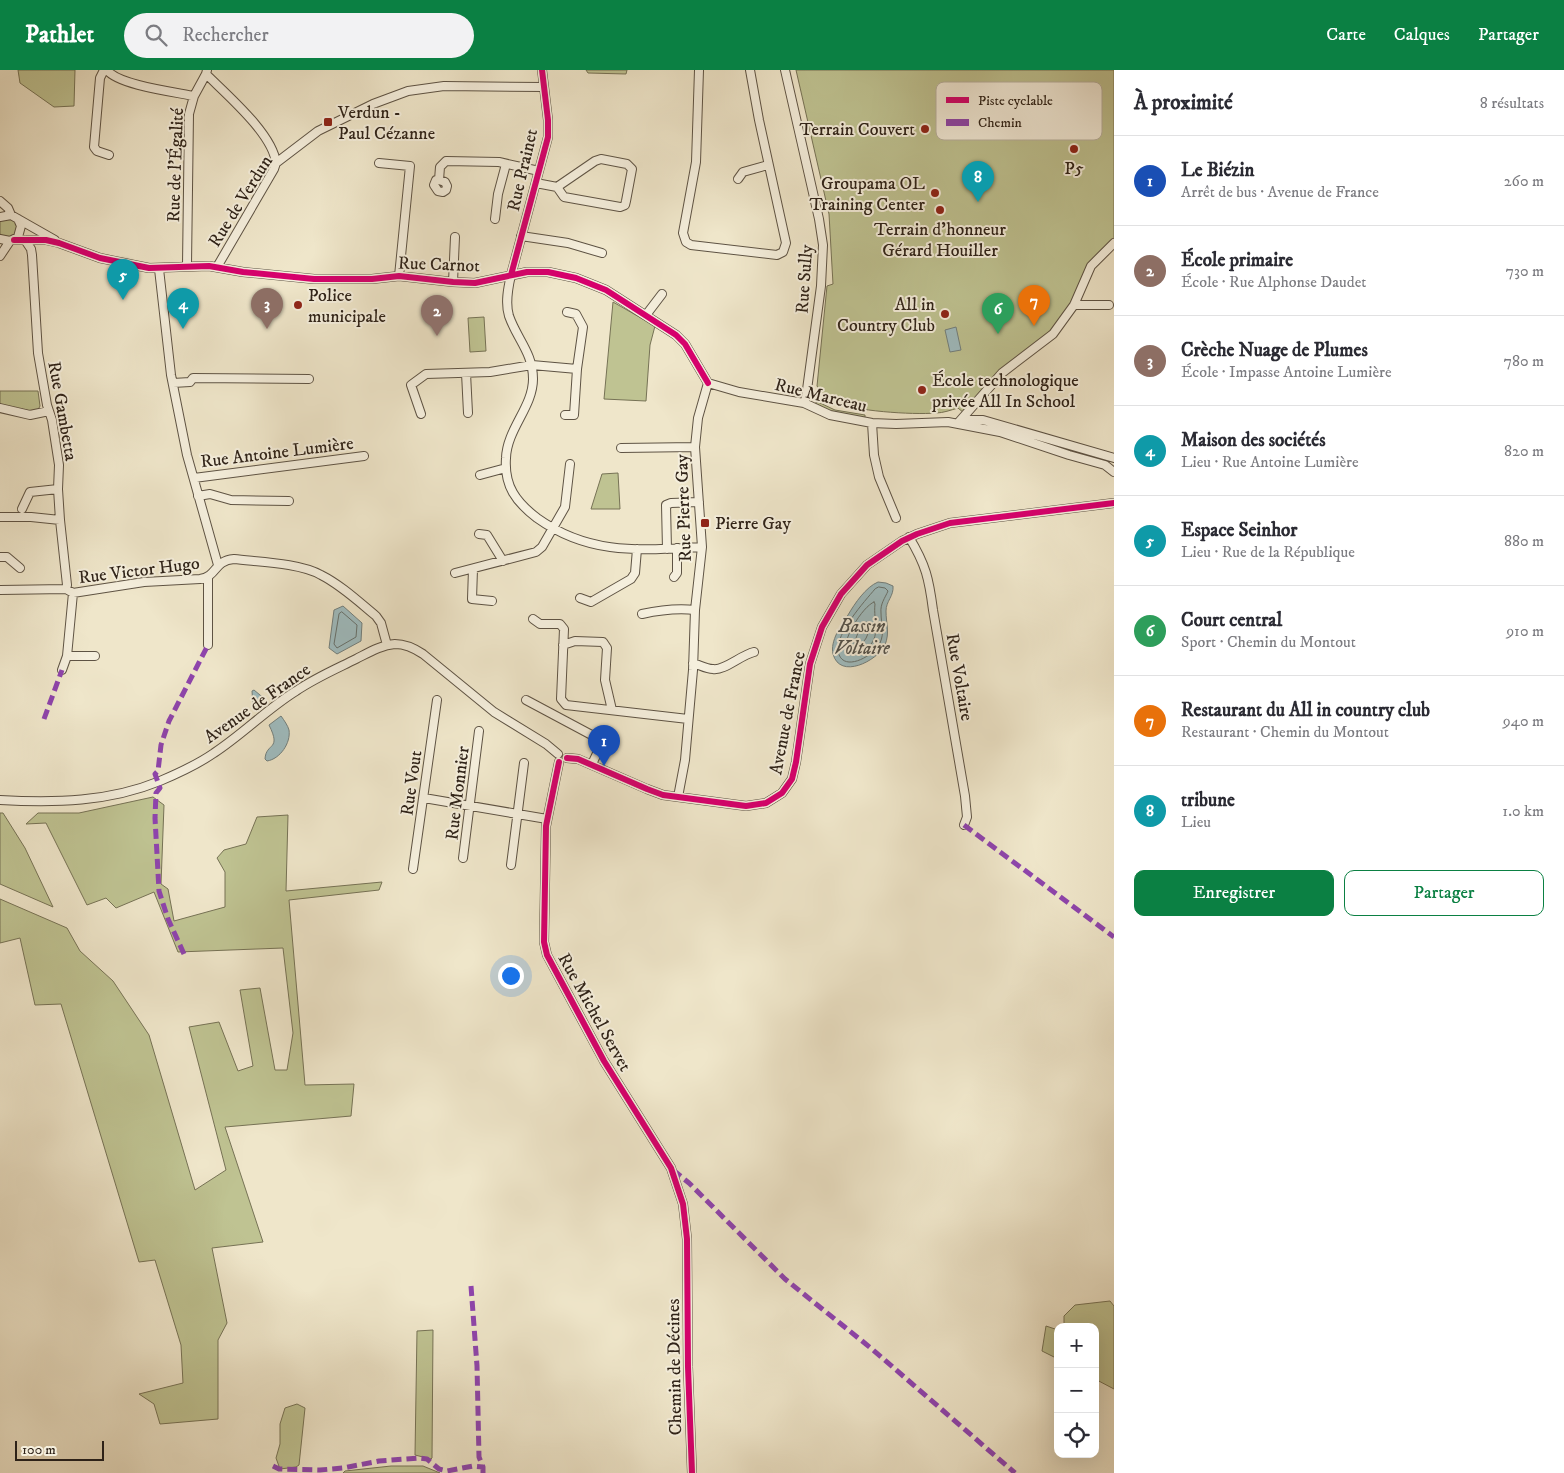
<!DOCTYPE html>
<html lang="fr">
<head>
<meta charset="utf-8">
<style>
	body { margin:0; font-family:"IM FELL DW Pica",serif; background:#f2f2f3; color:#2b2b33 }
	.controls { position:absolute; right:15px; bottom:15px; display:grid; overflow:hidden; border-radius:10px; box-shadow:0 5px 20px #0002 }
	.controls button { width:45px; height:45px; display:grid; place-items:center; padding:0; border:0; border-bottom:1px solid #e1e1e2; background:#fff; color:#2b2b33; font:25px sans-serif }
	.scale { position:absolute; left:15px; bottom:12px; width:89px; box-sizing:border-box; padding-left:5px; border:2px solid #2e2218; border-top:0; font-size:14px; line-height:18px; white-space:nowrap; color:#2e2218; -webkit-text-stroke:4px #f5efdd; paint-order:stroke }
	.you { position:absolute; left:510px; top:905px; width:18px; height:18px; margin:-12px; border:4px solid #fff; border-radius:50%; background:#1a73e8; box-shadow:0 0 0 8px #1a73e833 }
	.badge { display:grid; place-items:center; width:32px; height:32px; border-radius:50%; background:#0b8043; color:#fff; font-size:16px; font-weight:700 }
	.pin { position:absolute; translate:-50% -41px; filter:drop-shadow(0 1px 2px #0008) }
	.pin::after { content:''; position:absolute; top:26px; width:18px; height:15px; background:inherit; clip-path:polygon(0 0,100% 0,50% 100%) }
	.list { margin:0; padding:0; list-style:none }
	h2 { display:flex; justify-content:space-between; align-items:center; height:65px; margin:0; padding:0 20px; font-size:21px }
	h2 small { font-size:16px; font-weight:400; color:#7c7c81 }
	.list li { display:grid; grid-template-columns:32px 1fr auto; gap:15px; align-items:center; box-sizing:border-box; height:90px; padding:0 20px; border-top:1px solid #e1e1e2 }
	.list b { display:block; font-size:19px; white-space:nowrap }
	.list p { margin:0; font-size:16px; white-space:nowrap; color:#7c7c81 }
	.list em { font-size:16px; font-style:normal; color:#7c7c81 }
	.actions { display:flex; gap:10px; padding:15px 20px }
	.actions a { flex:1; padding:11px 0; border:1px solid #0b8043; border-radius:10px; text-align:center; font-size:18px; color:#0b8043 }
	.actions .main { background:#0b8043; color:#fff }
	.icon { flex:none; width:28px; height:28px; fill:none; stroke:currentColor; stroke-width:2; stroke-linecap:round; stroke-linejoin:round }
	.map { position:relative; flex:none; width:1114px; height:1403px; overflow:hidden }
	header { display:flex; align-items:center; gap:30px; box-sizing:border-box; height:70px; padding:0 25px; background:#0b8043; color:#fff }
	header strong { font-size:24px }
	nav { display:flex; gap:28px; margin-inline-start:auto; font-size:18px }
	.search { width:350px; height:45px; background:#f2f2f3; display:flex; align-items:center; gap:12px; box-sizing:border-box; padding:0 18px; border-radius:28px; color:#7c7c81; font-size:19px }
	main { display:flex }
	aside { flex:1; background:#fff }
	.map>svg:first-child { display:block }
	.green { fill:#bfc392; stroke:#767255 }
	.water { fill:#9fbdc1; stroke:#727f7d }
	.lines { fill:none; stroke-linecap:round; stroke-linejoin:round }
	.shore { stroke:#66706c; stroke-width:1 }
	.minor-casing { stroke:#5e5344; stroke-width:10 }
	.minor { stroke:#f5efdd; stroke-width:8 }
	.quiet { stroke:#8e44ad; stroke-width:5; stroke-dasharray:10 5; stroke-linecap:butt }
	.cycleway-casing { stroke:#f5efdd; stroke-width:9 }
	.cycleway { stroke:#d6006c; stroke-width:6 }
	.poi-dot { fill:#8f2418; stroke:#f5efdd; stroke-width:2 }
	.labels { text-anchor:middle; stroke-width:4; stroke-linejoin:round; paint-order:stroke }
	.poi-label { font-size:18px; fill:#2e2218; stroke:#f5efdd; text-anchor:start }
	.street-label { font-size:18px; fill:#2e2218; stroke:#f5efdd }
	.water-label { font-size:19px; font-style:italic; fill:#50504b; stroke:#f5efdd }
	.key { fill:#f5efdd; stroke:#b9b2a2; stroke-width:1 }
	.key-label { font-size:14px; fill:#2e2218 }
</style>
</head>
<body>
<header>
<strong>Pathlet</strong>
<div class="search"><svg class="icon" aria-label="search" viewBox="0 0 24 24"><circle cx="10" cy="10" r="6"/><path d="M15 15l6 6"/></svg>Rechercher</div>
<nav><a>Carte</a><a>Calques</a><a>Partager</a></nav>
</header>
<main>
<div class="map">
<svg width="1114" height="1403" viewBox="0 0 1114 1403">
	<rect width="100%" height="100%" fill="#efe6ca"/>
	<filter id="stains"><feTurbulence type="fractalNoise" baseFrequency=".004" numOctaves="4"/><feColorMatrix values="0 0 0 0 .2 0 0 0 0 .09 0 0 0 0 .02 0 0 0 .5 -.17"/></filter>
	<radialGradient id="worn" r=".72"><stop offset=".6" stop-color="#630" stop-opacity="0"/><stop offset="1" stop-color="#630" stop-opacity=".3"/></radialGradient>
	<!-- green -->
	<path class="green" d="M18,0H75L74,36L54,37L20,13Z
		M586,0H627L626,4L588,3Z
		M796,0H1114V169L1102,180L1072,234L1057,255L964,343L958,338C951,340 943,343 936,343C911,345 855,341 832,332C825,329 821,322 817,316L827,216L833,214L829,144Z
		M10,148L17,154L16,163L11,167L7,168L0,164V151Z
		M613,232L655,256L650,275L646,331L604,329Z
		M484,247L486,281L470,282L468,248Z
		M0,321H38L40,336L38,340L31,341L0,335Z
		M818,332L835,340L865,345V348L831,342L815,333Z
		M618,403L620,439H591L602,404Z
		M153,727L164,735L161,814L168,819L174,851L225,837V802L217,788L224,780L246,774L257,747L288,745L286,821L382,812L379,820L289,830L305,1015L354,1014L351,1046L225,1057L263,1172L212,1178L227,1253L218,1270V1349L160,1354L154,1334L139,1324L183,1313L181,1275L155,1190L139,1192L61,934L35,935L20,868L0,873V829L67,858L80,881L113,911L149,965L195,1120L226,1100L189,957L219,952L238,1001L253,996L240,920L260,918L275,1000H287L293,963L283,878L178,882L154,822L116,838L106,828L87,835L46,753L26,754L38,743H79Z
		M0,743H3L25,778L53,837L0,814Z
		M1110,1231L1114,1236V1319L1095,1309V1257H1064V1246L1075,1235Z
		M1046,1256L1058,1260V1289L1042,1281Z
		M433,1260L432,1388L431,1389L415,1385L417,1261Z
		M297,1334L305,1338L299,1395L296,1397L280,1399L276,1388L280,1374V1354L285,1338Z
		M391,1396H423L440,1403H343L345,1401Z"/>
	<!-- water -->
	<path class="water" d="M956,257L961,280L950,282L945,260Z
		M878,512L886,513L893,516C894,526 886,531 886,541C886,554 890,562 885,575C877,591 840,610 833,584C830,571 841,555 848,545C855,533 866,517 878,512Z
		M343,536L362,553L361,571L337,584L329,578L334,540Z
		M254,620L266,630L256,638L253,636L252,621Z
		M281,646C284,650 288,656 289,660C291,673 280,689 267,691L265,689C266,672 282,681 269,655Z"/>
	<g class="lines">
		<!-- shore -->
		<path class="shore" d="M879,517L885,518L888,521C885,528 880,534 881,543C881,554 885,562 880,573C874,586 842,604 838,581C836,563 864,532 875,519Z
			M874,532L875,534C873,551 882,567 866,579C860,584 855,586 847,584C839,573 863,536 874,532Z
			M342,542L357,555L356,567L337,578L334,574L339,544Z
			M866,552L869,554C869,564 866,574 855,576L854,573L858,563Z"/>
		<defs>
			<path id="minor" d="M104,0L100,8L94,77L97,81L109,85
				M107,0C118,15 174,22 194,26
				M542,0L548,50V67L511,205C508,218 505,233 509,246C517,269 533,283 533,309C533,337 507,359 506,388C504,416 516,432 537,448C590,486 641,480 702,477
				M699,0L696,92L683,163L686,172L691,175L777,185L783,182L786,173L759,50L750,0
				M785,0L819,149L823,175L821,216L806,327L804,333
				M206,4C227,25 273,64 276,93
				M379,93L410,96L399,206
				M738,109L743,102L768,95
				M439,110H436L434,115L438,121L443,122L446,120L447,116L445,112L439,110L440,97L446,91L499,92L539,101
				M536,113L557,117L595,91L601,89L627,94L632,99L626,131L625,135L620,137L564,127L557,117
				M0,131L8,138L11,145
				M0,147L11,145L55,170
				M495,149L498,124L506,94
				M521,166L568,173L602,183
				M0,169L10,171L18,167L21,156L18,149
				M14,170H46L59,173L100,188L149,198L209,196L243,202L314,209H372L399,206L453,212L475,213L527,202H548L576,208L606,220L676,265L685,274L708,313
				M25,170L31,179L32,185L38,283L47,335L52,350L59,395L58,419L60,450L67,515L66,519
				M0,186L10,171
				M187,195L189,44L194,26L206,4L207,0
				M217,197L274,99L276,93L318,61L373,34L408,21L444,16L544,17
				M159,199L171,305L187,385L218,495
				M453,212L455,167
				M1074,235H1109
				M646,245L662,224
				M466,303L468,343
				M173,313L190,312L193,308L309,309
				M708,313L739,322L804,333L830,345L872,353L896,354L948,352L1000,362L1069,385L1105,395L1114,402
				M0,338L30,345L49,341
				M421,344L411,315L426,304L490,302L532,295L577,299L583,257L576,244L567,242
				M565,345H574L577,299
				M872,353L874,385L879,407L896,448
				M958,353L1002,303L1053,264L1074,235L1091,196L1114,173
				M960,353L968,350H983L1114,388
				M621,378L695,377
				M480,405L506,398
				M194,408L364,386
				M198,426L210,424L231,430L289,431
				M22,439L30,422L58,419
				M0,447H31L60,450
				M479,464L487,465L503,491
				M909,467C926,495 929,509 933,540L965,726L967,747L964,755
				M667,479L666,435L671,433L699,432
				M0,487H7L20,498
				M473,499L472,529L492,531
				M455,503L536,482L542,477L565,437L570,394
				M674,507L677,503V478
				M208,508V575
				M0,520L66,519L73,523L144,512L200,509C218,506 213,491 234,489C259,492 300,493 321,505C341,515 359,532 376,546L381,553L387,575
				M580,528L591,532L631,509L635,503L637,479
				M642,544C660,540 677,538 695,540
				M533,549L540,554H560L564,559L561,629L566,635L688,649
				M563,575L575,571L603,572L607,578L605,610L612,640
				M67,586H95
				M693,593C700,595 706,599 713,599C724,601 741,585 754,582
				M62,600L67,586L73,523
				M526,630L601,670L602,673L592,694
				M567,688L578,689L647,719L663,725L746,736L766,733L782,723L792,709L796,692L810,594L822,557L841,524L867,495L902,471L917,464L950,453L1114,433
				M559,692L546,756L544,872L547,885L604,991L671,1098L683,1134L687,1169L688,1297L692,1403
				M678,727L685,690L693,600L695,540L702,477L695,377L698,348L708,313
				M424,728L547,749
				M0,730C55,733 109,732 160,711C179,703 198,694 214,683C243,664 267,639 296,621C315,608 336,599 356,589C368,583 381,575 395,574C405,574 414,578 423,584L494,642L546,674L558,684
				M463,788L479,661
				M511,795L524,693
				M413,799L437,630"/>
		</defs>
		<!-- minor casing -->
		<use href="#minor" class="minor-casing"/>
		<!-- minor -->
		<use href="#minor" class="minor"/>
		<!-- quiet -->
		<path class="quiet" d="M44,649L62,600
			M964,755L1114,867
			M184,884L168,849L159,821L155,748L156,723L160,718L155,704L158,701L161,675L169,651L208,575
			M673,1100L689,1113L785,1209L872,1279L1015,1403
			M471,1216L477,1296L479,1387L483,1397V1403
			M273,1396L279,1399L320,1400L343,1398L379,1391L420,1388L427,1389L439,1399L447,1401L473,1396L483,1397"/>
		<defs>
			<path id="cycleway" d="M14,170H46L59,173L100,188L149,198L209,196L243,202L314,209H372L399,206L453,212L475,213L527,202H548L576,208L606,220L676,265L685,274L708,313
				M511,205L548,67V50L542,0
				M567,688L578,689L647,719L663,725L746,736L766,733L782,723L792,709L796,692L810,594L822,557L841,524L867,495L902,471L917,464L950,453L1114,433
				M559,692L546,756L544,872L547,885L604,991L671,1098L683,1134L687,1169L688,1297L692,1403"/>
		</defs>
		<!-- cycleway casing -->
		<use href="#cycleway" class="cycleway-casing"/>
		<!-- cycleway -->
		<use href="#cycleway" class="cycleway"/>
	</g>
	<!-- markers -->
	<g class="poi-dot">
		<rect x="323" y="47" width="10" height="10" rx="2.5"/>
		<circle cx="925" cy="59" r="5"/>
		<circle cx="1074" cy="79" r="5"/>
		<circle cx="935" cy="123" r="5"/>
		<circle cx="940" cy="140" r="5"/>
		<circle cx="298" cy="235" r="5"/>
		<circle cx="945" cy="244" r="5"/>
		<circle cx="922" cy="320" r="5"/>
		<rect x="700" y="448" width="10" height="10" rx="2.5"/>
	</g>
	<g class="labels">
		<!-- poi labels -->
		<g class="poi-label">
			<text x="338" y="48">Verdun -<tspan x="338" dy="21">Paul Cézanne</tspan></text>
			<text x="915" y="65" text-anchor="end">Terrain Couvert</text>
			<text x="1074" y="104" text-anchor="middle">P5</text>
			<text x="925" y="119" text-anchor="end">Groupama OL<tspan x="925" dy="21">Training Center</tspan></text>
			<text x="940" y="165" text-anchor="middle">Terrain d'honneur<tspan x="940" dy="21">Gérard Houiller</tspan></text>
			<text x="308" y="231">Police<tspan x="308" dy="21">municipale</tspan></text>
			<text x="935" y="240" text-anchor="end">All in<tspan x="935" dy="21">Country Club</tspan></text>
			<text x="932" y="316">École technologique<tspan x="932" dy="21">privée All In School</tspan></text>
			<text x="715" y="459">Pierre Gay</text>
		</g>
		<!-- street labels -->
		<g class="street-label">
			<text transform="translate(175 95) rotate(-88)" y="6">Rue de l'Égalité</text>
			<text transform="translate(522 100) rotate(-77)" y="6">Rue Prainet</text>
			<text transform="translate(240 131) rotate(-58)" y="6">Rue de Verdun</text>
			<text transform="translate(439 194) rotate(2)" y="6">Rue Carnot</text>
			<text transform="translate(804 209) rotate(-86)" y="6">Rue Sully</text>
			<text transform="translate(821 325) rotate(14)" y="6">Rue Marceau</text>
			<text transform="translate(63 341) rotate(80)" y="6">Rue Gambetta</text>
			<text transform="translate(277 382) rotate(-7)" y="6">Rue Antoine Lumière</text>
			<text transform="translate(683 438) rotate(-92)" y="6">Rue Pierre Gay</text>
			<text transform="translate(139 500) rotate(-7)" y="6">Rue Victor Hugo</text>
			<text transform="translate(960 607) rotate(80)" y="6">Rue Voltaire</text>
			<text transform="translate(257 633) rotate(-35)" y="6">Avenue de France</text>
			<text transform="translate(787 643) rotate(-79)" y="6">Avenue de France</text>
			<text transform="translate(411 713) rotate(-82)" y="6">Rue Vout</text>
			<text transform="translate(457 723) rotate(-83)" y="6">Rue Monnier</text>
			<text transform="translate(595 942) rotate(61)" y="6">Rue Michel Servet</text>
			<text transform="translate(674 1297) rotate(-91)" y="6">Chemin de Décines</text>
		</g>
		<!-- water labels -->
		<g class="water-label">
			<text x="862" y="562">Bassin<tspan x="862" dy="22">Voltaire</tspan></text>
		</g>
	</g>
	<!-- legend -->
	<rect x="936" y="12" width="166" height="58" rx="8" class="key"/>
	<rect x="946" y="27" width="23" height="6" fill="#d6006c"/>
	<rect x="946" y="49" width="23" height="7" fill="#8e44ad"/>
	<g class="key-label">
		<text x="978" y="35">Piste cyclable</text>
		<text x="978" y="57">Chemin</text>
	</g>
	<rect width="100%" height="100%" filter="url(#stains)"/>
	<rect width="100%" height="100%" fill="url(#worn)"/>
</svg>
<div class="controls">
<button>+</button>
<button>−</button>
<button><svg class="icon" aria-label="locate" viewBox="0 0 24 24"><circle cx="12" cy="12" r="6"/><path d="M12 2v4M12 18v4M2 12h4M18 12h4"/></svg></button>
</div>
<div class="scale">100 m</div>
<div class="you"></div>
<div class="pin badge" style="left:604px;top:696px;background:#1a4fb4">1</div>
<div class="pin badge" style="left:437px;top:266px;background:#8d6e63">2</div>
<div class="pin badge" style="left:267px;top:259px;background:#8d6e63">3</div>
<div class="pin badge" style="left:183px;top:259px;background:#0f9aa8">4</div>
<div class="pin badge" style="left:123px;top:230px;background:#0f9aa8">5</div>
<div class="pin badge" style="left:998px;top:264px;background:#2e9e5b">6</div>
<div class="pin badge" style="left:1034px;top:256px;background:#e8710a">7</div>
<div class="pin badge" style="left:978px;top:132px;background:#0f9aa8">8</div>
</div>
<aside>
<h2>À proximité<small>8 résultats</small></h2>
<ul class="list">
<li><span class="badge" style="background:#1a4fb4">1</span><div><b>Le Biézin</b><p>Arrêt de bus · Avenue de France</p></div><em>260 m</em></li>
<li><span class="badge" style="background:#8d6e63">2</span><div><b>École primaire</b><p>École · Rue Alphonse Daudet</p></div><em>730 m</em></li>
<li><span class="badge" style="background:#8d6e63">3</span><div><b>Crèche Nuage de Plumes</b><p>École · Impasse Antoine Lumière</p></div><em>780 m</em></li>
<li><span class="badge" style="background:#0f9aa8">4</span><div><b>Maison des sociétés</b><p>Lieu · Rue Antoine Lumière</p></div><em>820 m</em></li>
<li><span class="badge" style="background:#0f9aa8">5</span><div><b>Espace Seinhor</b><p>Lieu · Rue de la République</p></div><em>880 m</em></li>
<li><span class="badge" style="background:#2e9e5b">6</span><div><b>Court central</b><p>Sport · Chemin du Montout</p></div><em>910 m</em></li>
<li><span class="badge" style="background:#e8710a">7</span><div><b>Restaurant du All in country club</b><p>Restaurant · Chemin du Montout</p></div><em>940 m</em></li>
<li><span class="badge" style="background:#0f9aa8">8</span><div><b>tribune</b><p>Lieu</p></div><em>1.0 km</em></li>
</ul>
<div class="actions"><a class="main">Enregistrer</a><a>Partager</a></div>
</aside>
</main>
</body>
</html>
